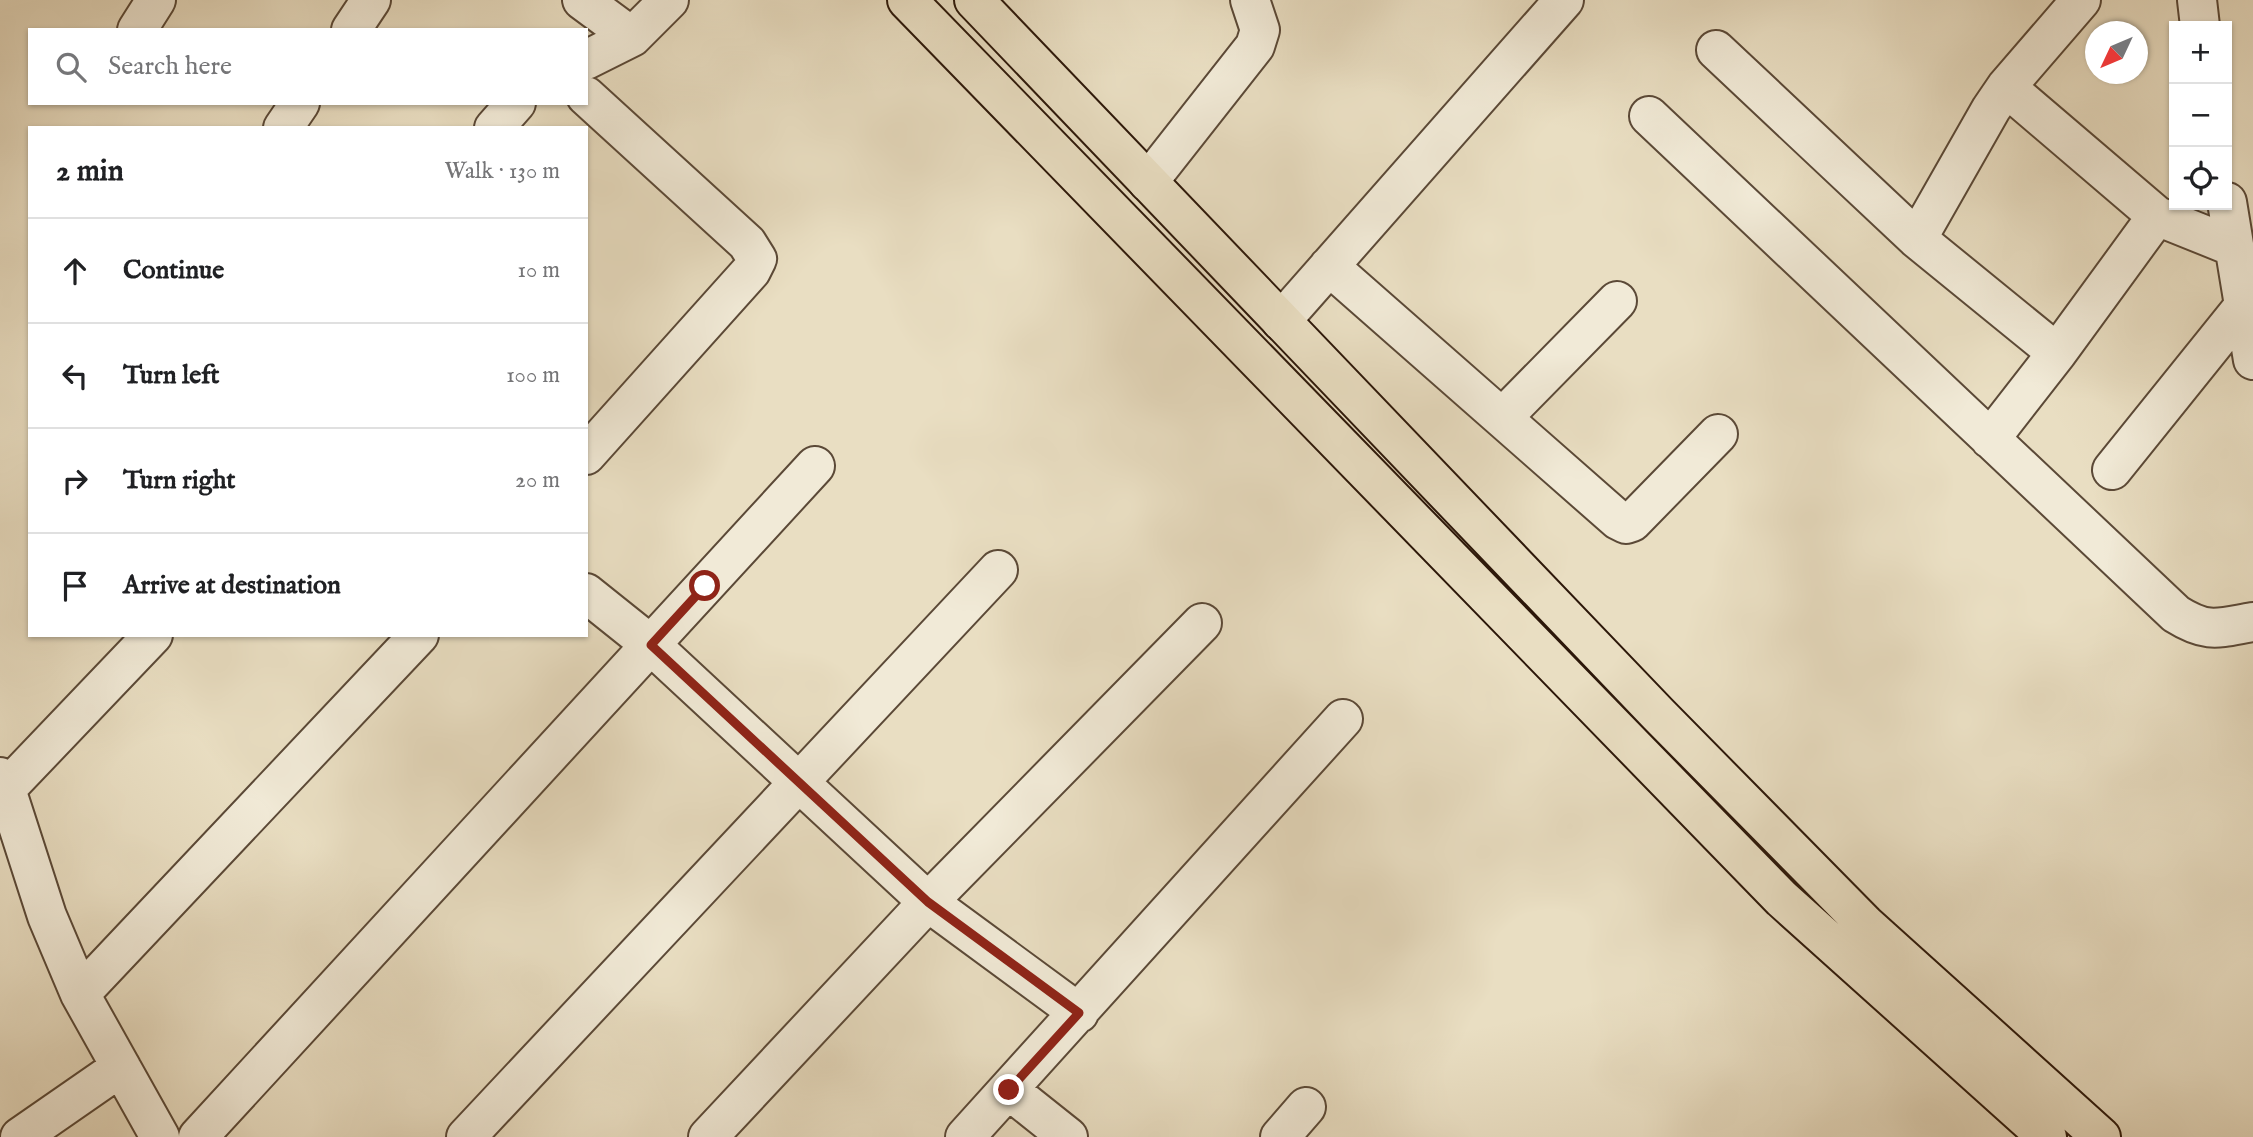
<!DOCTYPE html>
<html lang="en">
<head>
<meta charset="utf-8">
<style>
	body { margin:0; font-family:"IM FELL English",serif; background:#f6f6f6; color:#202124 }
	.controls { position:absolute; right:21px; top:21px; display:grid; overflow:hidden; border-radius:0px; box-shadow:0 2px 5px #0004 }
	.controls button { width:63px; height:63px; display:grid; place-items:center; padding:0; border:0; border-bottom:2px solid #e0e0e0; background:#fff; color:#202124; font:35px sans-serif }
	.compass { position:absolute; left:2085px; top:21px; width:63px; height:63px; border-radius:50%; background:#fff; box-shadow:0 2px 5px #0004; rotate:226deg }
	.stop { position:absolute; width:21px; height:21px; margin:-16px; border:5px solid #8f2418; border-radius:50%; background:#fff }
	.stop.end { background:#8f2418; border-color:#fff; box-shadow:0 2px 7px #0008 }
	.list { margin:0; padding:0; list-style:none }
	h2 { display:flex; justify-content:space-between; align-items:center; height:91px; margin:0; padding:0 28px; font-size:30px }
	h2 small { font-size:23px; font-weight:400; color:#757577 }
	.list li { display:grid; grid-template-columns:46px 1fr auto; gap:21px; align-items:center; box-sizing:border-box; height:105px; padding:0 28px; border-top:2px solid #e0e0e0 }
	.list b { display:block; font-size:26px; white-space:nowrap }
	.list em { font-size:23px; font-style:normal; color:#757577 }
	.icon { flex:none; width:38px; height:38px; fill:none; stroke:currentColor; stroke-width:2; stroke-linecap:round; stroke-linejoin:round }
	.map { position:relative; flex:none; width:2253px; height:1137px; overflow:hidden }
	.search { position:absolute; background:#fff; box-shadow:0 2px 5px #0004; left:28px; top:28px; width:560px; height:77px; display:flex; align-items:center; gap:18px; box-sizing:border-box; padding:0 24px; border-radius:0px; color:#757577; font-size:26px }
	.panel { position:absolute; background:#fff; box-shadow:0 2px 5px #0004; left:28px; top:126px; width:560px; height:511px; border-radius:0px }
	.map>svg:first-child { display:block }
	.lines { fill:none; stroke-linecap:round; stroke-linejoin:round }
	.minor-casing { stroke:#5b4937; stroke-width:42 }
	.major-casing { stroke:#2c1709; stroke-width:42 }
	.minor { stroke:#f1ead7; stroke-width:38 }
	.major { stroke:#e9dec2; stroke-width:38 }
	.route { stroke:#8f2418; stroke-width:9 }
</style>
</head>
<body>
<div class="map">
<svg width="2253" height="1137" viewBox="0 0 2253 1137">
	<rect width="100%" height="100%" fill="#e9dec2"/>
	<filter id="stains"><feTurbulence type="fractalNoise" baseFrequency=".00286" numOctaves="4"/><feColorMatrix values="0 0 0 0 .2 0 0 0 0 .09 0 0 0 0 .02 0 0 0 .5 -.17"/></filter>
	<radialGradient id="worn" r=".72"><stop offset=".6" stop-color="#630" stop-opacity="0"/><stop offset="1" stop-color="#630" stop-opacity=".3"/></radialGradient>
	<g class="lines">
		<defs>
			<path id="minor" d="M582,0L632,37
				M2197,0L2200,26
				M137,30L156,0
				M351,30L371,0
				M1716,50L1917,239L2057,353
				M586,60L632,37L669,0
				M2006,87L2157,216L2234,247
				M586,96L747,243L757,259L751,271L586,455
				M1649,116L2176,614C2208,634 2218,628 2253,622
				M283,128L300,103
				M494,128L516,103
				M1148,182L1255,46L1260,30L1250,0
				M2227,202L2253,360
				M1917,239L1991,109L2006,87L2081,0
				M1329,266L1618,520L1626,524L1632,522L1718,434
				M1281,321L1564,0
				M1502,418L1617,301
				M1990,439L2057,353L2157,216
				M2112,470L2244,306
				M586,593L651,645L928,902L1079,1013
				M0,777L6,789L47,916L80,994L160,1137
				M6,789L153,635
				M80,994L419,635
				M1009,1090L1068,1137
				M20,1137L121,1067
				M198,1137L815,466
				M466,1137L998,570
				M708,1137L928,902L1202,623
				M965,1137L1343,719
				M1280,1137L1306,1107"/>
			<path id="major" d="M907,0L1782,899L2047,1137
				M974,0L1658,714L1865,924L2101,1137"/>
		</defs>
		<!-- minor casing -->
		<use href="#minor" class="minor-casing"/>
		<!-- major casing -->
		<use href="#major" class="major-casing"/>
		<!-- minor -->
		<use href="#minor" class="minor"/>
		<!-- major -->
		<use href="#major" class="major"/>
	</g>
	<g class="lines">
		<!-- route -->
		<path class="route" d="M705,586L651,645L928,902L1079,1013L1009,1090"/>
	</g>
	<rect width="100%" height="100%" filter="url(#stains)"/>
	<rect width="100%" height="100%" fill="url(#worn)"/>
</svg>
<div class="controls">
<button>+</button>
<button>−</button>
<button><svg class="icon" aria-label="locate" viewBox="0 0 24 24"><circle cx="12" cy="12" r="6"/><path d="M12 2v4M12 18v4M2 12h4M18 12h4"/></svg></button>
</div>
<svg class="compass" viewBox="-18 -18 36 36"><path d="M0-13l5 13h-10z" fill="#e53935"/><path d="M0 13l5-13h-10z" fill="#757577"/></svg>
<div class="stop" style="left:705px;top:586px"></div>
<div class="stop end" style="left:1009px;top:1090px"></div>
<div class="search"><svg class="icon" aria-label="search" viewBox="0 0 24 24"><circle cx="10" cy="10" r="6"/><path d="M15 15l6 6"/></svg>Search here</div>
<section class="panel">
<h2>2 min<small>Walk · 130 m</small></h2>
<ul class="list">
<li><svg class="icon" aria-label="ahead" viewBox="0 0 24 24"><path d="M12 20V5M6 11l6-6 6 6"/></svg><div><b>Continue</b></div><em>10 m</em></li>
<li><svg class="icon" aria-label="left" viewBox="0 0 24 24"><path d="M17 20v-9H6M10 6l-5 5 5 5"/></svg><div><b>Turn left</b></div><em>100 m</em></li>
<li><svg class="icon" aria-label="right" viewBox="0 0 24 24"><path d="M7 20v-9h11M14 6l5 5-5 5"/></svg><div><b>Turn right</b></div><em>20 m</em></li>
<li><svg class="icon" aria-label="arrive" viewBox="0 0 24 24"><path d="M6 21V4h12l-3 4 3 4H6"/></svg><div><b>Arrive at destination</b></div></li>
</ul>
</section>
</div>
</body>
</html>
